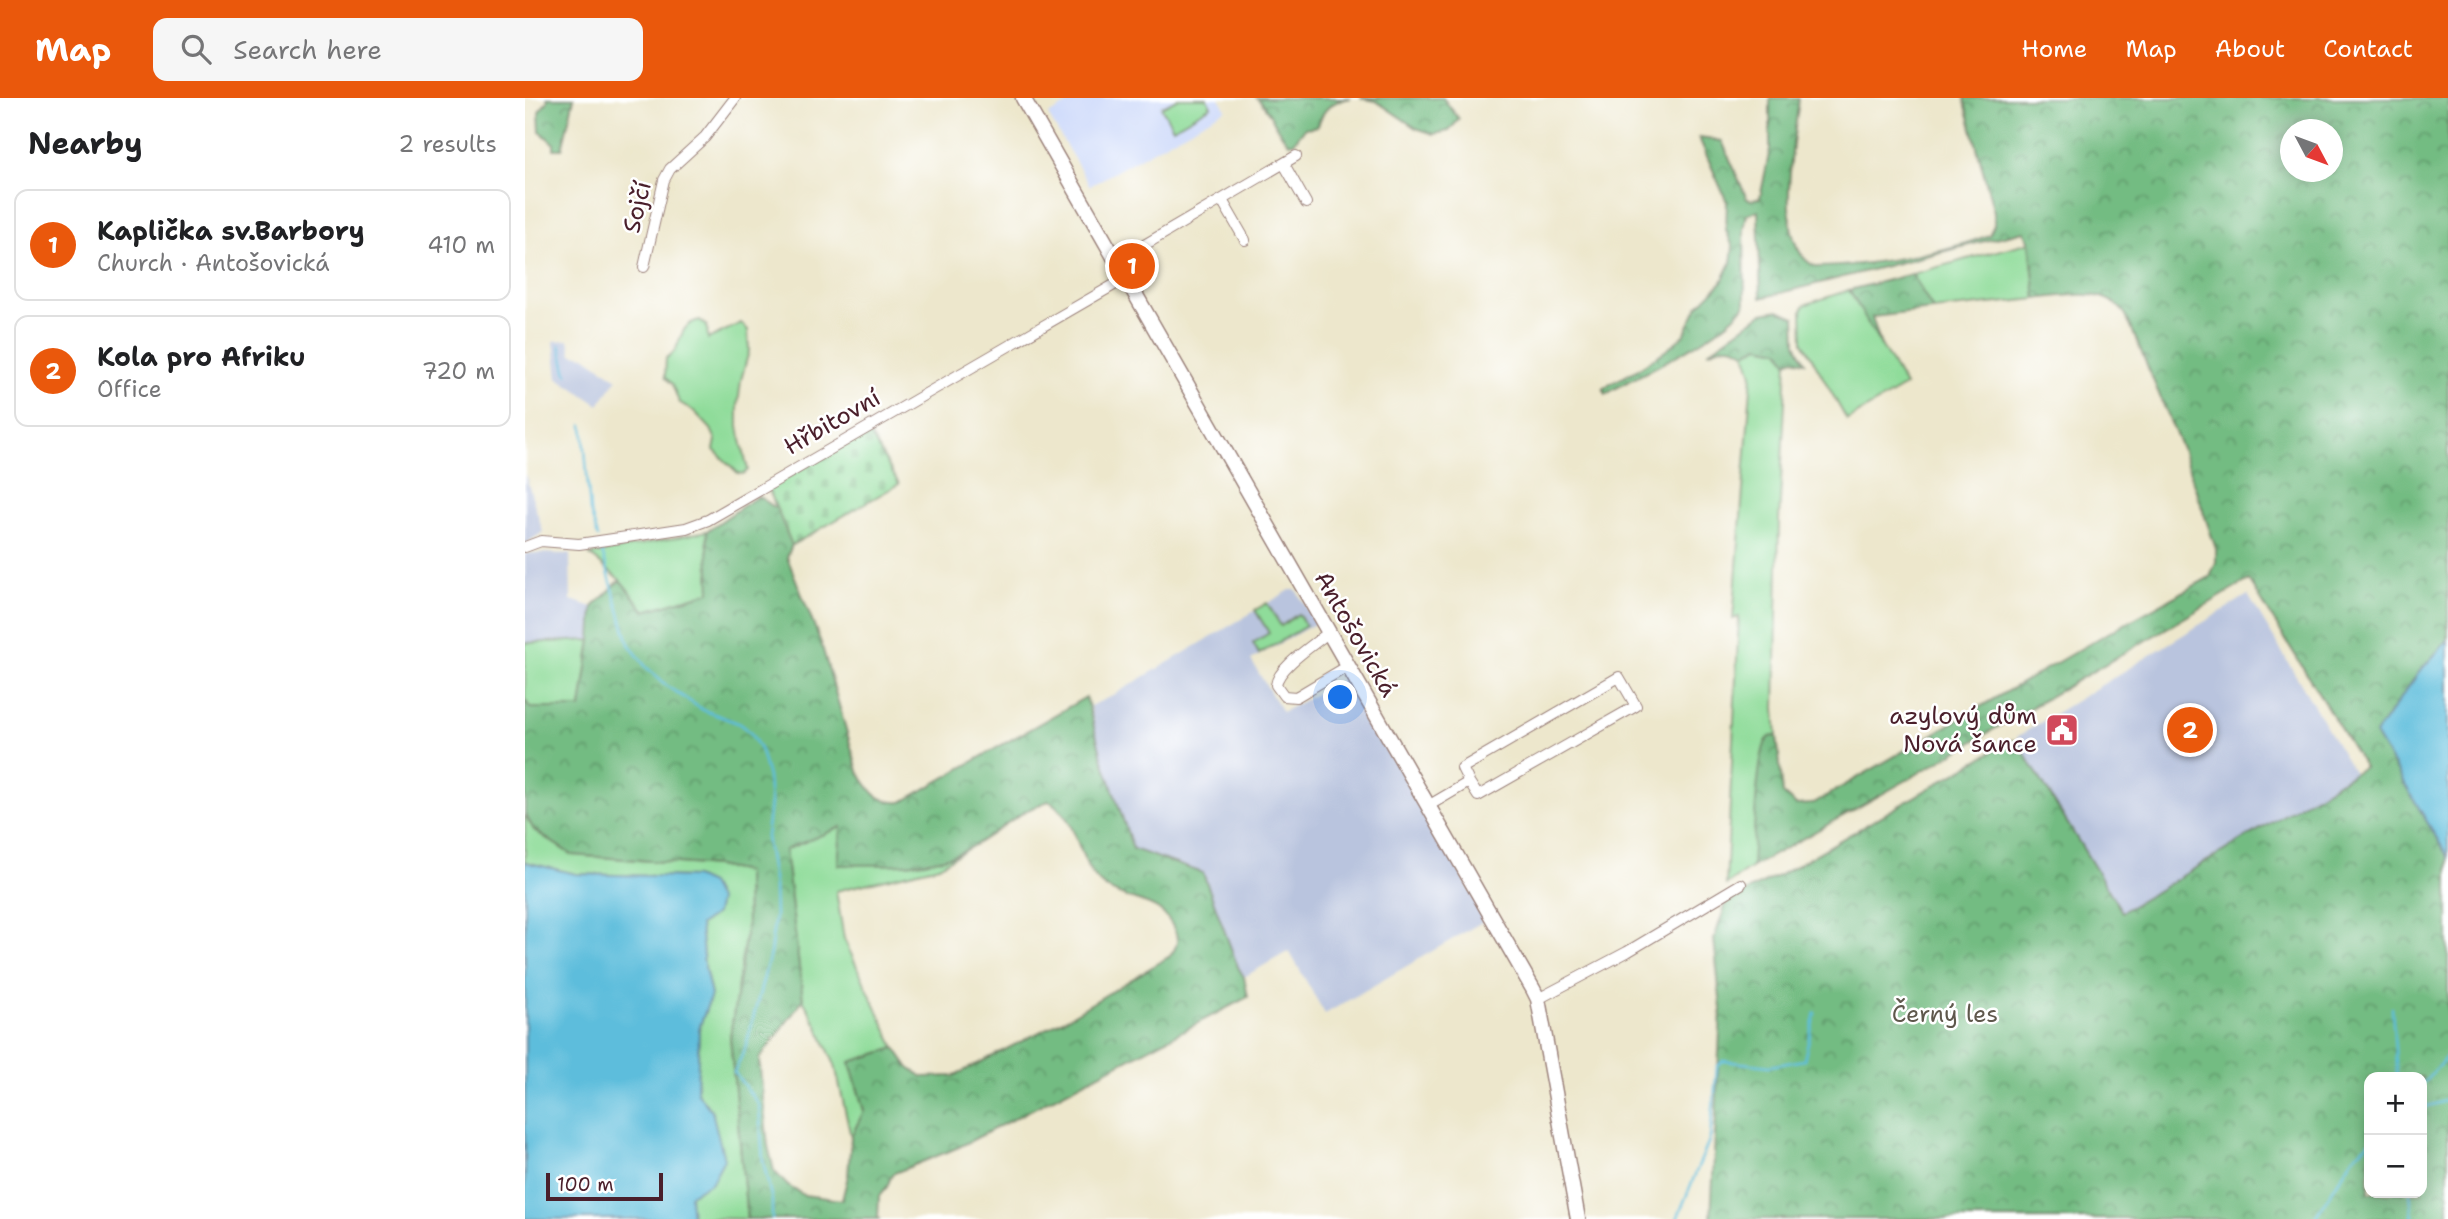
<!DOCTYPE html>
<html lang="en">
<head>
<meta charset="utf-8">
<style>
	body { margin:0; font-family:"Shantell Sans",sans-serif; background:#f6f6f6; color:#202124 }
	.controls { position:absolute; right:21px; bottom:21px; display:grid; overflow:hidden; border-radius:14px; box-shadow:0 4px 18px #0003 }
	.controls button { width:63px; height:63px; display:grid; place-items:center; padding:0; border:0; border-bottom:2px solid #e0e0e0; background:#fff; color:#202124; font:35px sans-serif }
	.compass { position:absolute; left:1755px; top:21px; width:63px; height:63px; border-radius:50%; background:#fff; box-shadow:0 4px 18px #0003; rotate:131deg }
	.scale { position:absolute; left:21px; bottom:18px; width:117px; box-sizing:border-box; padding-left:7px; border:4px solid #4a1f2b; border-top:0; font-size:19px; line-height:24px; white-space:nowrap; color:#4a1f2b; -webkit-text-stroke:5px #fff; paint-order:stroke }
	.you { position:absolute; left:816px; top:600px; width:24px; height:24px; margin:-18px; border:5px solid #fff; border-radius:50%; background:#1a73e8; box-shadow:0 0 0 10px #1a73e833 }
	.badge { display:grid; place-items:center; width:46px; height:46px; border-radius:50%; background:#ea580c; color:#fff; font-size:23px; font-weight:700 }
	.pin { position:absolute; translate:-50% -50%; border:4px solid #fff; box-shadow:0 2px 7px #0006 }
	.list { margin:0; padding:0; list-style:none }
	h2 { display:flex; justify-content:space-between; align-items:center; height:91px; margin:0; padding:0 28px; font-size:30px }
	h2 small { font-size:23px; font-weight:400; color:#757577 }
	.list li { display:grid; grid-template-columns:46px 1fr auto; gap:21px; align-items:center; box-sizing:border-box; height:112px; margin:0 14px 14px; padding:0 14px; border:2px solid #e0e0e0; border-radius:14px }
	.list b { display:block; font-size:26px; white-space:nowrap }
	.list p { margin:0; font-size:23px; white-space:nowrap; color:#757577 }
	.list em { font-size:23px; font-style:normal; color:#757577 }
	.icon { flex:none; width:38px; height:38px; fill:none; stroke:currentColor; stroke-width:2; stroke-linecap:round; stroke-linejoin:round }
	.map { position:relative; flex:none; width:1923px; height:1121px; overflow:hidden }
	header { display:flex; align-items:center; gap:42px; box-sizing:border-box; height:98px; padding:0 35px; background:#ea580c; color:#fff }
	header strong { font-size:33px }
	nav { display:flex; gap:38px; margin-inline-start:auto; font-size:24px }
	.search { width:490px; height:63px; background:#f6f6f6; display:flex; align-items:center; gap:18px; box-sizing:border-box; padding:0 24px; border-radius:14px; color:#757577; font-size:26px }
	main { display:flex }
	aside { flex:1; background:#fff }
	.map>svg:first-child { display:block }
	.built { fill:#cedafa }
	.industrial { fill:#b9c4de }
	.green { fill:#8fdc9a; stroke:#6c7e62; stroke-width:2 }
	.forest { fill:url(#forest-crowns); stroke:#5e6e56; stroke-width:2; fill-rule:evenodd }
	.cemetery { fill:url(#cemetery-stones); stroke:#6c7e62; stroke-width:2 }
	.water { fill:#5dbddc; stroke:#546e84; stroke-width:2 }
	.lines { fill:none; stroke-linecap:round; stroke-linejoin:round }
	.stream { stroke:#5dbddc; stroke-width:2.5 }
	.street-casing { stroke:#9c837c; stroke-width:12 }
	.secondary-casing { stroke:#9c837c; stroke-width:17 }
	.street { stroke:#fff; stroke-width:10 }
	.secondary { stroke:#fff; stroke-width:14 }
	.labels { text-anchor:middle; stroke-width:5; stroke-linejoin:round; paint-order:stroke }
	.street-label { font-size:24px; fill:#4a1f2b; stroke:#fff }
	.poi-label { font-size:24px; fill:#4a1f2b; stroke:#fff; text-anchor:end }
	.park-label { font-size:24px; fill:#5f584c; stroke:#fff }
</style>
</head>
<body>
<header>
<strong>Map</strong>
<div class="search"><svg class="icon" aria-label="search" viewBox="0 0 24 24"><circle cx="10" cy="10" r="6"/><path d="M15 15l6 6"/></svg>Search here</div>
<nav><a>Home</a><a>Map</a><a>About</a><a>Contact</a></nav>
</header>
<main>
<aside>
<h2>Nearby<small>2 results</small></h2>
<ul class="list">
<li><span class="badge">1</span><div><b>Kaplička sv.Barbory</b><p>Church · Antošovická</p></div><em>410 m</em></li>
<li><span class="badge">2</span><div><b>Kola pro Afriku</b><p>Office</p></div><em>720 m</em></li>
</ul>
</aside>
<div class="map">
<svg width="1923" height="1121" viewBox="0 0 1923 1121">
	<defs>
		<pattern id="forest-crowns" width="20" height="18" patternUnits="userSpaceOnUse" patternTransform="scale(1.75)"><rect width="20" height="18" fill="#73bc82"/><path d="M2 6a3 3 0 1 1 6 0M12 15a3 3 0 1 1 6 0" fill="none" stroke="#60986b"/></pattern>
		<pattern id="cemetery-stones" width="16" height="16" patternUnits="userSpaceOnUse" patternTransform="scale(1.75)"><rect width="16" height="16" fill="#8fdc9a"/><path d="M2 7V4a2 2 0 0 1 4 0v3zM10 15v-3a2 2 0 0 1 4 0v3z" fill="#7dbc85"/></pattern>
	</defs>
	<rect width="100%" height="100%" fill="#fff"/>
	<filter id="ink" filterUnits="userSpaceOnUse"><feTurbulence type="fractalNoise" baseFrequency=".0143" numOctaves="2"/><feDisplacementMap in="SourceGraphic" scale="14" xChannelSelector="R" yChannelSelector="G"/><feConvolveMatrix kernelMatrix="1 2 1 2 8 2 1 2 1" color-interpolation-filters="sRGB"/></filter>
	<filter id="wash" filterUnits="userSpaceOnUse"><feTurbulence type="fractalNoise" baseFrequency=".00686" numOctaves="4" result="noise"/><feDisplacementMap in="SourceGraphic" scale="28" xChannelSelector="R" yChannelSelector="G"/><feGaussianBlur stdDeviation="1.57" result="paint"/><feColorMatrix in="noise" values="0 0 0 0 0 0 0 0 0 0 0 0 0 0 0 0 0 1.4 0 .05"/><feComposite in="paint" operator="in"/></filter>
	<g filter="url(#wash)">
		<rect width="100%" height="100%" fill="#ede7cc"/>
		<!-- built -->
		<path class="built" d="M553,0H694L701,11L565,88L523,17Z"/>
		<!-- industrial -->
		<path class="industrial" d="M44,242L47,256L60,258L92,281L74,307L33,280L29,243Z
			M0,376L18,434L0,446Z
			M10,455L45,456L46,502L68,509L66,542L0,545V456Z
			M765,492H771L791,525L726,562L757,614L823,579L962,821L800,916L764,853L719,879L713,869L678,775L608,751L577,659L565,608L585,599Z
			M1723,497L1829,675L1596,814L1492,643V639Z"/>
		<!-- green -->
		<path class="green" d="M653,0H682L686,8L648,30L636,9Z
			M1505,144L1511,201L1408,212L1387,176Z
			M1324,192L1380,288L1322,322L1278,244L1277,213L1279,207Z
			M175,222L182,228L183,241L216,225L223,232L224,253L216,282L213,307V329L223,372L218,376L213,375L189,352L191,342L186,331L170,314L154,304L147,286L140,279L141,260C160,251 149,227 175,222Z
			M1234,248L1255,252L1262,264L1254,423L1250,610L1252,638C1242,639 1241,645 1238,654L1227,769L1201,787L1214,519L1208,521L1227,276L1220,255Z
			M182,433L186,494L120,513L95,482L65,457Z
			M742,505L756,528L773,516L781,528L734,556L728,545L744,535L730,512Z
			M66,542L56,610H4L0,601V545Z
			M0,716L9,732L47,757L191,768L221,774L222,827L205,939L222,1121L165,1120V1097L187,1084V1013L172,995L174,931L186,897L179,866L175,827L191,816L170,779L51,776L0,764Z
			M317,728L314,767L434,755L450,746L414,768L311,793L319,841L370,950L325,965L339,1013L326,1039L310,967L292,927L278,902L260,751Z"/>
		<!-- forest -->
		<path class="forest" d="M22,0H49L37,51H29V46L15,33L14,13L23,3Z
			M732,0H826C808,3 798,9 793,28L780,30L769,44L764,45C750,32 746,12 732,0Z
			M835,0H918L934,21L924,33L909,36L891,30L851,3Z
			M1245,0H1274C1270,40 1245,151 1292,169C1339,168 1420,155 1464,137L1469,127V114L1439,0H1923V542L1895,573L1850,636L1923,759V1121H1186L1196,911L1189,841L1202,803L1255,777L1487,642L1492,643L1597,814L1839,669L1724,482L1382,682L1227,769C1228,747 1232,656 1242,642C1245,638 1247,638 1252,638L1258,696L1271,707L1287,706L1576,539L1685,479L1691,464V451L1657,351L1601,217C1581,187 1541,198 1511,201L1505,144L1499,133L1236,200L1233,113L1222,116L1219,132L1220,206C1201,237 1115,276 1081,296L1078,290L1108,274L1143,251L1159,237L1173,208L1197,184L1206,165L1208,149L1201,132L1202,104L1174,40L1197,43L1222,101L1226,102L1235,100L1245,51ZM1766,32H1808V74H1766ZM1844,979H1897V1095H1844Z
			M1387,176L1408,212L1347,219L1356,248L1324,192Z
			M1253,212L1270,219L1271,245L1280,264L1269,261L1262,264L1255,252L1234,248L1220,255C1208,244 1197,248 1183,254L1238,215Z
			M233,398L252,411L267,447L262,459L296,545L333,673C345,692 352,706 377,704L561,599L577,659L608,751L678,775L713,869L719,879L723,899L434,1049L367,1076L362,1089L354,1098L353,1120L355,1121H222L205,939L222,827L221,774L191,768L47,757L9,732L0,716V601L5,610H56L66,542L68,509L95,482L120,513L185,494L182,433ZM524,703C555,720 551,767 579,788C606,808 635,798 650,833C654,843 652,849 645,858L544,919L429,978L398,979L384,970L370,950L325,964L339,1013L326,1039L323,1078L317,1102L279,1097L263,1088L249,1073L243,1048L234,961L278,902L260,752L316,729L313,767C351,766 401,770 436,754C468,740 489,714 524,703Z"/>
		<!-- cemetery -->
		<path class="cemetery" d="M343,333L374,386L267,447L243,390Z"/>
		<!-- water -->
		<path class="water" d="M1923,542V759L1850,636L1895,573Z
			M0,764L51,776L170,779L185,786L194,803L191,816L175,827L179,866L186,897L174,931L172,995L187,1013L199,1061L187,1084L165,1097L167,1121H0Z"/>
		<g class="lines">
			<!-- stream -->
			<path class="stream" d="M35,247L42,276
				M58,327L65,413L73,439
				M76,450L104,546L121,569L143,589L178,612L213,625L225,634L236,653L243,679L245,705L241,739L249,787L250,818L245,856L220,951L209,974L234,1007L238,1063L247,1102V1121
				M1867,910L1872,979
				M1897,987L1923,957
				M1897,1010L1923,1002
				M1885,1095L1888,1121
				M1152,1121L1185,1040L1192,969L1198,963L1245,968L1279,962L1290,915
				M1789,1121L1828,1060L1844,1044"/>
		</g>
	</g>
	<g filter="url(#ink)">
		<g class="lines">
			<defs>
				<path id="street" d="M759,66L781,105
					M697,102L720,142
					M592,163L771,58
					M119,169L139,82L145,71L180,39L210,0
					M0,449L16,443L54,446L102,439L161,430L183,422L601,180
					M804,534C790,546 753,569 751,587L759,598L771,599L823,568
					M903,708L944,684L953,698L1111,608L1094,579L937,670L944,684
					M1013,901L1102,854L1216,786"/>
				<path id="secondary" d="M498,0L1008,891L1013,901L1053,1121"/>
			</defs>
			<!-- street casing -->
			<use href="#street" class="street-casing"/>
			<!-- secondary casing -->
			<use href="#secondary" class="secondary-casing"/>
			<!-- street -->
			<use href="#street" class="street"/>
			<!-- secondary -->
			<use href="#secondary" class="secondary"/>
		</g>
	</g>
	<!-- icons -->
	<defs>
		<symbol id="civic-square" viewBox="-11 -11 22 22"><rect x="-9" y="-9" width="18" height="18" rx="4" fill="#d1495b" stroke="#fff"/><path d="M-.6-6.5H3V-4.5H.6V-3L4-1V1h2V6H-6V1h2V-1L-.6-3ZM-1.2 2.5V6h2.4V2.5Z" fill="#fff"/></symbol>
	</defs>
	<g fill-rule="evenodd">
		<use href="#civic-square" x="1518" y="613" width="38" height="38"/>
	</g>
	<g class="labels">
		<!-- street labels -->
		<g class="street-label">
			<text transform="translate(112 109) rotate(-76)" y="8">Sojčí</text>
			<text transform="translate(307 324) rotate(-30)" y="8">Hřbitovní</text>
			<text transform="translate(831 536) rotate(60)" y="8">Antošovická</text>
		</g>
		<!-- poi labels -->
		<g class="poi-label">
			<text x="1512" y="626">azylový dům<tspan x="1512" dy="28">Nová šance</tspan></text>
		</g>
		<!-- park labels -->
		<g class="park-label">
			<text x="1420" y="924">Černý les</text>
		</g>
	</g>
</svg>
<div class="controls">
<button>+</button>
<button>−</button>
</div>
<svg class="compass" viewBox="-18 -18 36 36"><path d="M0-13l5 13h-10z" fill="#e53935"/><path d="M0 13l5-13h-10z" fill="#757577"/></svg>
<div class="scale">100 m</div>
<div class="you"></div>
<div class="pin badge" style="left:607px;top:168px">1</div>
<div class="pin badge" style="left:1665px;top:632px">2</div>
</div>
</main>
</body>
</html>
